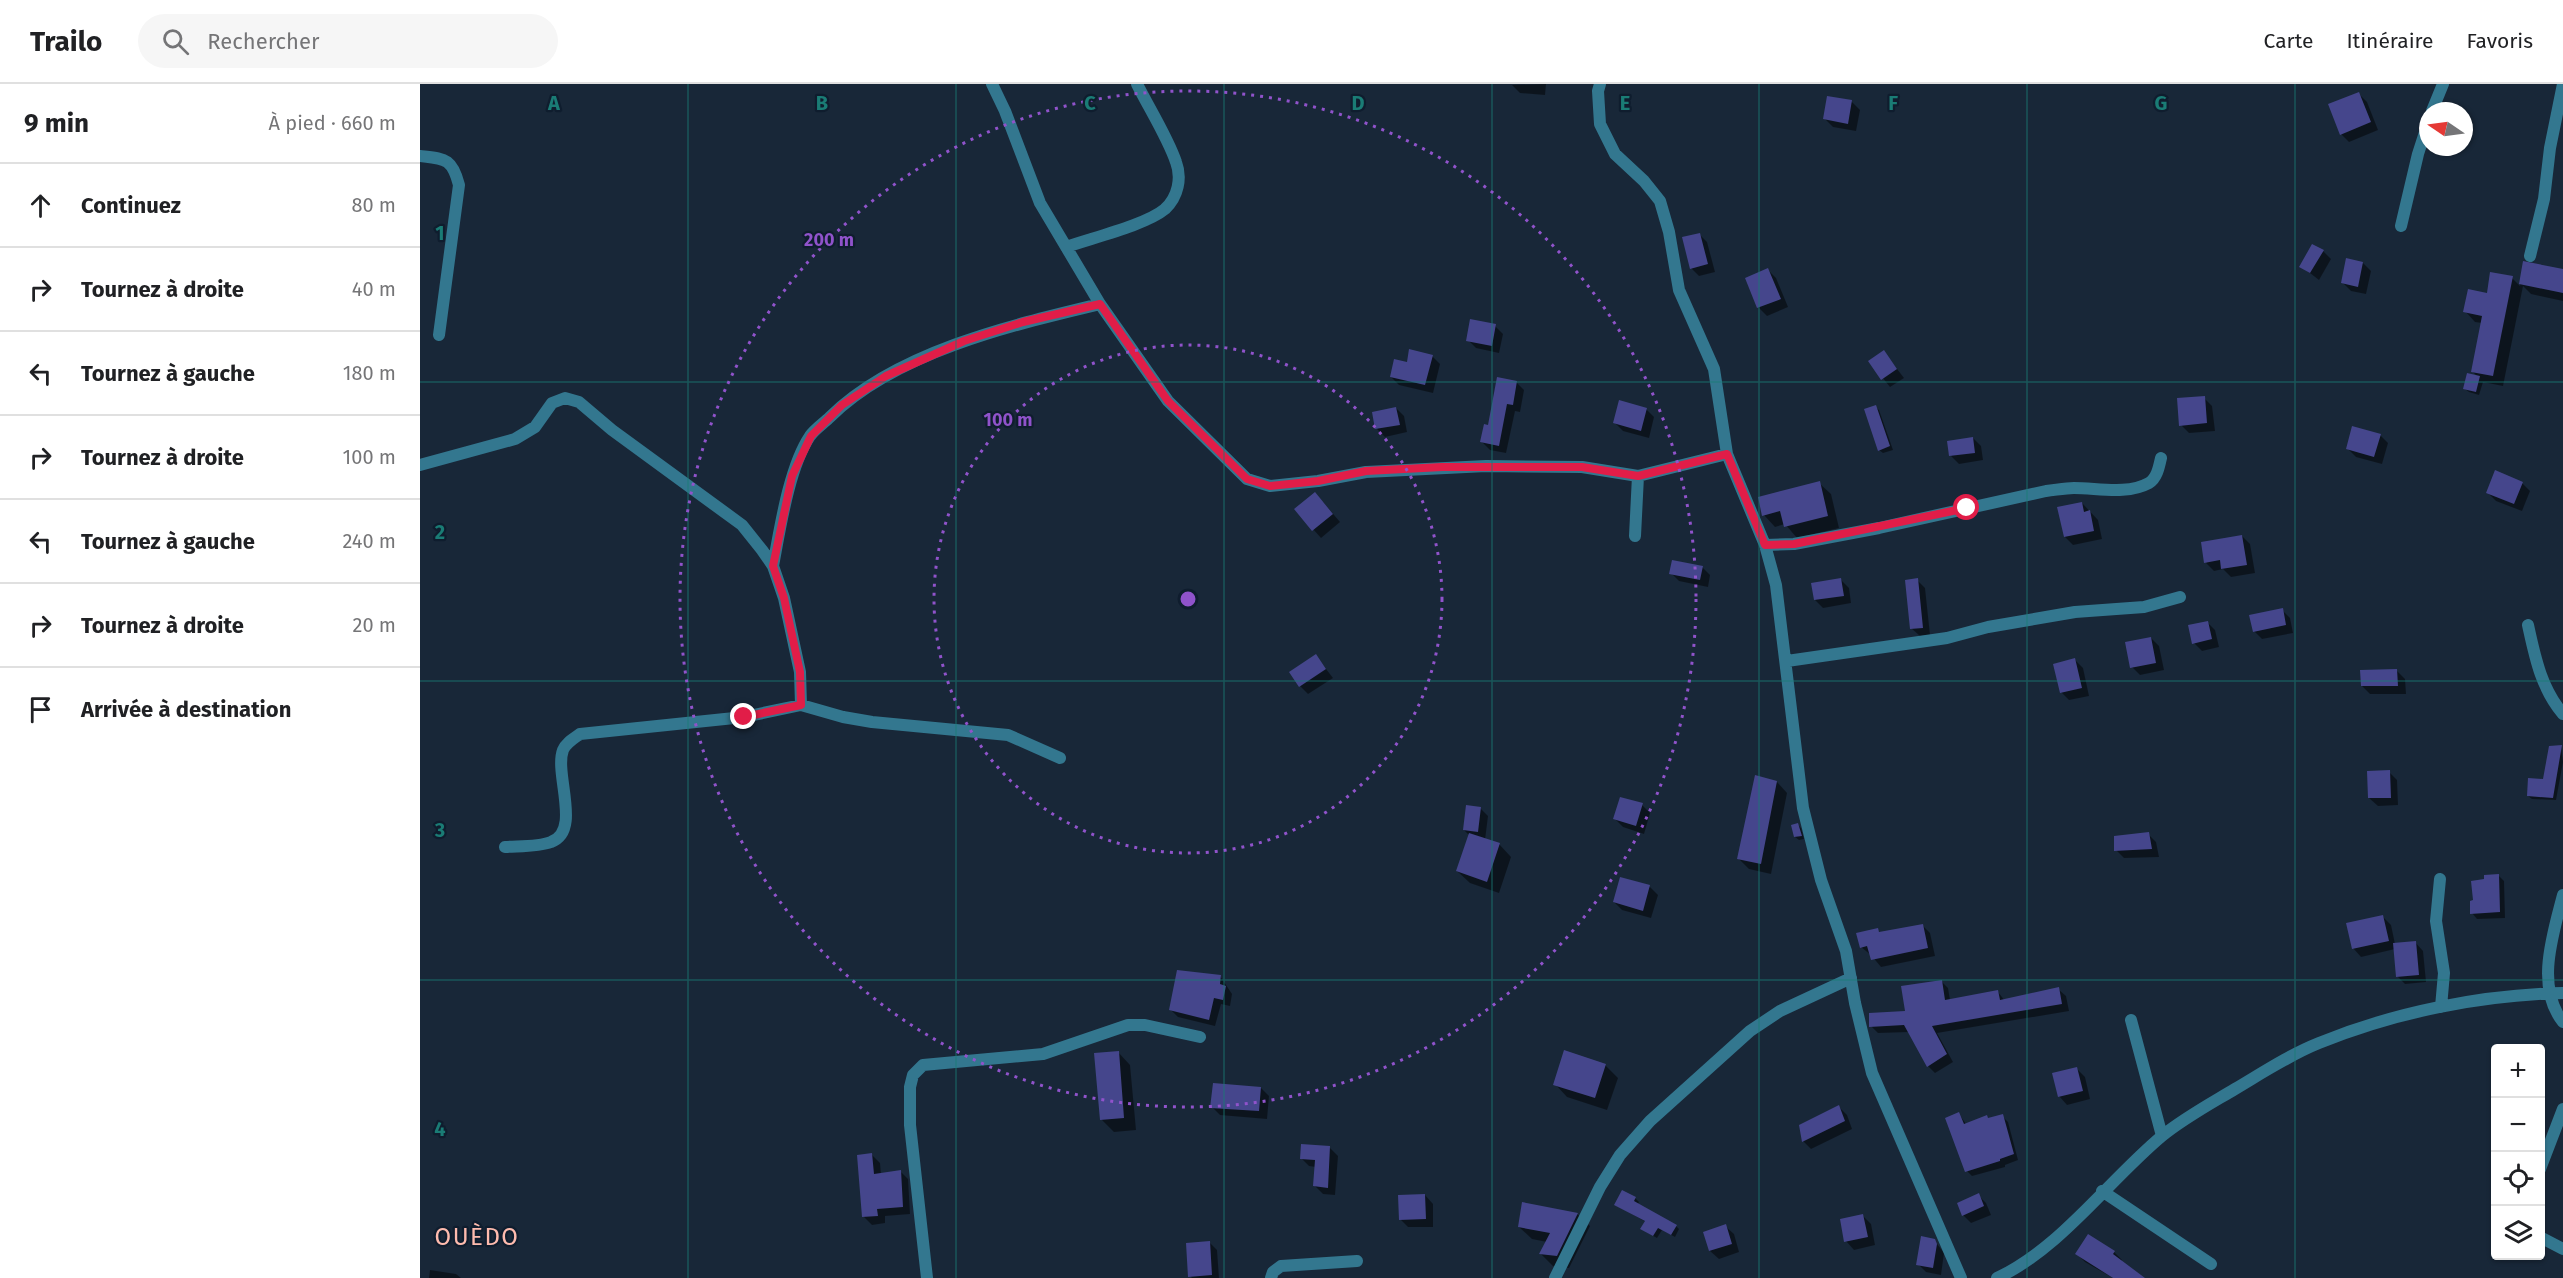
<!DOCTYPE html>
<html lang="fr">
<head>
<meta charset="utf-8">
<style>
	body { margin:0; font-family:"Fira Sans",sans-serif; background:#f6f6f6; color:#202124 }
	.controls { position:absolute; right:18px; bottom:18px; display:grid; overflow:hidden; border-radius:6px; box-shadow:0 2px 4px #0004 }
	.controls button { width:54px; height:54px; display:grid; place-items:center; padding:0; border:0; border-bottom:2px solid #e0e0e0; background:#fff; color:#202124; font:30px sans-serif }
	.compass { position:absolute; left:1999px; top:18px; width:54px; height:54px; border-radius:50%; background:#fff; box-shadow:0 2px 4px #0004; rotate:283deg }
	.stop { position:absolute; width:18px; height:18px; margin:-14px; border:4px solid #e11d48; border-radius:50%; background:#fff }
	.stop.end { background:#e11d48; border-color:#fff; box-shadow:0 2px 6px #0008 }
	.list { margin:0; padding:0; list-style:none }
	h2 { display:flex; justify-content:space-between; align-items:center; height:78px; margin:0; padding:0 24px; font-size:26px }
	h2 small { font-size:20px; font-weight:400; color:#757577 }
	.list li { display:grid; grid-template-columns:39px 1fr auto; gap:18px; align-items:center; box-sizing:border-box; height:84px; padding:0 24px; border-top:2px solid #e0e0e0 }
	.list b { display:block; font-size:22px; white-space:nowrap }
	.list em { font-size:20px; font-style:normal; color:#757577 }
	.icon { flex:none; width:33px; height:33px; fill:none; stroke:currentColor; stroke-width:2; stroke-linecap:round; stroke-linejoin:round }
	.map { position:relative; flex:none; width:2143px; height:1194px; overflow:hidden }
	header { display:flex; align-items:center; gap:36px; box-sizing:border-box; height:84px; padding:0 30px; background:#fff; border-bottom:2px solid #e0e0e0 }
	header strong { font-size:28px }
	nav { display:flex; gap:33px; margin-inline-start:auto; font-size:21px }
	.search { width:420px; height:54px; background:#f6f6f6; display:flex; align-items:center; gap:15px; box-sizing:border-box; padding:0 21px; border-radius:33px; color:#757577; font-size:22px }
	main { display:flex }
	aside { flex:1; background:#fff }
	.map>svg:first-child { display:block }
	.shadow { fill:#0007 }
	.building { fill:#45468c }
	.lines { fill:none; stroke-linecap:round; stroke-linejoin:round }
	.minor { stroke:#33778f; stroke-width:12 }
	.route { stroke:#e11d48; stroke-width:8 }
	.grid { fill:none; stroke:#1a7c75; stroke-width:1.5; stroke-opacity:0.55 }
	.ring { fill:none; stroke:#9053cb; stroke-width:3; stroke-dasharray:3 6 }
	.labels { text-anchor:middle; stroke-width:4.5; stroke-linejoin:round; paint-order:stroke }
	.quarter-label { font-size:24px; letter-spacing:1.5px; fill:#febbae; stroke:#0f1d2e }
	.grid-label { font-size:20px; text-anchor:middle; font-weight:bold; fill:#1a7c75; stroke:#0f1d2e; stroke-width:4.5; stroke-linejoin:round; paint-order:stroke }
	.centre { fill:#9053cb; stroke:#0f1d2e; stroke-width:3 }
	.ring-label { font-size:18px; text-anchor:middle; font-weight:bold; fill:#9053cb; stroke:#0f1d2e; stroke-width:4.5; stroke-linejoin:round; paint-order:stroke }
</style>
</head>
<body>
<header>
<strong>Trailo</strong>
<div class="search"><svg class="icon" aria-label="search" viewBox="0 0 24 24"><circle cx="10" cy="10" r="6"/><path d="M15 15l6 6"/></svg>Rechercher</div>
<nav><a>Carte</a><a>Itinéraire</a><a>Favoris</a></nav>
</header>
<main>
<aside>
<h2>9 min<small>À pied · 660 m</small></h2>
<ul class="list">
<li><svg class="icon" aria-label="ahead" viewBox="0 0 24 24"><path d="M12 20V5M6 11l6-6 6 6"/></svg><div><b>Continuez</b></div><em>80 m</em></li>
<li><svg class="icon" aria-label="right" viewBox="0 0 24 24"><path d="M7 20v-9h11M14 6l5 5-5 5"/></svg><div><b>Tournez à droite</b></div><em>40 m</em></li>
<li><svg class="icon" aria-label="left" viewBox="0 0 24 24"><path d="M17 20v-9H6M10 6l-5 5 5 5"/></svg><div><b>Tournez à gauche</b></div><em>180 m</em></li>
<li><svg class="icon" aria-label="right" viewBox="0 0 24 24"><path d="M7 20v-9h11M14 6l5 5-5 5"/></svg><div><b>Tournez à droite</b></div><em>100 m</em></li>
<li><svg class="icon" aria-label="left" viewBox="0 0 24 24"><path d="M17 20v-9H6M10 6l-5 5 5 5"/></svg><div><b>Tournez à gauche</b></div><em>240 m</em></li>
<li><svg class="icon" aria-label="right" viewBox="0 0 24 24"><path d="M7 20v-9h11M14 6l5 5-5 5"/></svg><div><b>Tournez à droite</b></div><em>20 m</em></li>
<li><svg class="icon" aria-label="arrive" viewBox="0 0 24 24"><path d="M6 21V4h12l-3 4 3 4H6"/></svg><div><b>Arrivée à destination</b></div></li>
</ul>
</aside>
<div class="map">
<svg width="2143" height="1194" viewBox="0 0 2143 1194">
	<rect width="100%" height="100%" fill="#182738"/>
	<!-- shadow -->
	<path class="shadow" d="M1126,0L1125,11L1100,9L1092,1Z
		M1939,10L1947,18L1958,46L1929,58L1921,50Z
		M1432,18L1440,26L1436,47L1413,43L1405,35Z
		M1279,150L1287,158L1295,188L1279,192L1271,184Z
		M1903,167L1911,175L1899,196L1881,182Z
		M1943,179L1951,187L1946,210L1931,207L1923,199Z
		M2104,179L2143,187V217L2111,210L2103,202L2083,302L2063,298L2059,311L2049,308L2045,305L2057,292L2052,287L2062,239L2055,238L2045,227L2092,194L2100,202Z
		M1348,186L1356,194L1368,223L1347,232L1339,224L1327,195Z
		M1075,242L1083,250L1079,269L1056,264L1048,256Z
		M1464,268L1484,294L1470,303L1450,278Z
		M1012,272L1020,280L1013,309L979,301L971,293L988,280Z
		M1096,298L1104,306L1100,328L1095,327L1086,369L1070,366L1062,358Z
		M1784,314L1792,322L1795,347L1769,349L1761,341Z
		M1455,323L1459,326L1473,366L1463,369L1459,366Z
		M976,324L984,332L987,348L965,353L957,345Z
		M1226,325L1234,333L1229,354L1203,347L1195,339Z
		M1960,351L1968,359L1962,380L1936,373L1928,365Z
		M1553,354L1561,362L1563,376L1539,380L1531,372Z
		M1399,399L1411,410L1419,444L1377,454L1365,440L1355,443L1344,431Z
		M2102,399L2110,407L2102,427L2076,417L2068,409Z
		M903,418L920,438L901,454L876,426Z
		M1662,419L1678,436L1682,455L1653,461L1645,453Z
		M1822,452L1830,460L1835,489L1811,493L1803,485L1794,487L1786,479Z
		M1282,483L1290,491L1288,503L1259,497L1251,489Z
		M1421,496L1429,504L1431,519L1403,524L1395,516Z
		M1497,496L1505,504L1510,551L1500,552L1491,544Z
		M1862,526L1870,534L1873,549L1842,555L1834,547Z
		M1787,538L1795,546L1799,563L1782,567L1774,559Z
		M1731,554L1739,562L1744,586L1720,591L1712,583Z
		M896,572L913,594L888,610L880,602Z
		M1655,576L1663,584L1669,612L1649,616L1641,608Z
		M1977,587L1985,595L1986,610H1950L1942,602Z
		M2141,663L2143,678L2136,716L2112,715L2108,712L2124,696Z
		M1969,688L1977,696L1978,721L1958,722L1949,714Z
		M1357,698L1367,709L1351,790L1329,785L1318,774Z
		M1222,721L1230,729L1224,750L1203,743L1195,735Z
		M1060,724L1068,732L1065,756L1079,760L1091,773L1079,809L1050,799L1037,787L1049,751L1044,746Z
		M1378,741L1381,744L1384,755L1379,756L1375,753Z
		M1728,750L1736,758L1739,773L1704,774L1696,766Z
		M2078,791L2084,797L2085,834L2057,835L2052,829L2054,818Z
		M1230,803L1238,811L1231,834L1202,826L1194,818Z
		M1963,833L1971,841L1975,860L1995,858L2003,867L2006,898L1985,900L1977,892L1975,865L1941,873L1933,864Z
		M1502,841L1510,849L1515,872L1461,883L1451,871L1441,863L1457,846L1461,849Z
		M800,892L812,910L810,922L801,920L795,942L758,933L751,926Z
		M1521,897L1528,904L1530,916L1578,908L1585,917L1638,905L1646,912L1649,927L1517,949L1533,978L1515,989L1508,982L1489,948L1458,949L1451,942L1487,928Z
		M698,968L710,981L716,1046L694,1048L682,1036Z
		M1185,981L1198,994L1187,1026L1147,1013L1135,1000Z
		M1657,985L1665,993L1670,1015L1647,1021L1639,1012Z
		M841,1004L849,1012L847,1035L800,1031L792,1023Z
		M1419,1023L1427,1031L1432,1045L1391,1065L1383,1057Z
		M1539,1030L1546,1040L1582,1032L1588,1038L1598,1076L1585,1081V1083L1552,1092L1547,1087Z
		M910,1064L918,1072L915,1111L903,1110L895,1102L896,1083L889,1082L881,1074Z
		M452,1071L460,1079L461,1091L480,1087L488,1095L490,1130L465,1132V1139L452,1141L444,1133Z
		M1005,1111L1013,1120V1143H988L980,1135Z
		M1558,1111L1566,1119L1571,1131L1551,1139L1543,1131L1538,1120Z
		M1215,1114L1219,1118L1218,1120L1256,1142L1259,1145L1255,1153L1242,1146L1237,1154L1226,1148V1138L1196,1121Z
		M1157,1130L1170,1142L1149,1184L1133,1182L1121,1170L1127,1158L1112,1155L1099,1143Z
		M1443,1132L1451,1140L1455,1161L1434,1166L1426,1157Z
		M1305,1142L1314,1150L1319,1168L1299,1175L1290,1167L1285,1149Z
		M1514,1156L1524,1169L1521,1191L1506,1188L1498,1180Z
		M789,1158L797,1166L799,1194H772L770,1192Z
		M1694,1168L1702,1176L1701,1178L1722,1194H1693L1665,1178L1657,1170Z
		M10,1186L36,1190L41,1194H9Z"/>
	<!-- building -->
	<path class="building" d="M1939,8L1951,38L1920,51L1908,20Z
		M1407,12L1432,16L1428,40L1403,35Z
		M1280,149L1288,180L1270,185L1262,153Z
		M1892,160L1904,166L1890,189L1879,183Z
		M1926,174L1943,178L1938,203L1921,199Z
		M2103,177L2143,185V209L2099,200Z
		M1348,184L1361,215L1337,224L1325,194Z
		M2070,188L2093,192L2073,292L2051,288L2062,232L2043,228L2048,205L2067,209Z
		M1050,235L1076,240L1072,262L1046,257Z
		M989,265L1013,271L1005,301L970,293L974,275L987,278Z
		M1464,266L1477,285L1461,296L1448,277Z
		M2047,289L2060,292L2056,308L2043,305Z
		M1077,293L1097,297L1093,321L1087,320L1079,362L1060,358L1064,340L1068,341Z
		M1785,312L1787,339L1759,342L1757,314Z
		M1199,316L1227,324L1221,347L1193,339Z
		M1456,321L1470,362L1458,367L1444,325Z
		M976,323L980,341L955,345L952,328Z
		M1932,342L1961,350L1954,373L1926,365Z
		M1553,353L1555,369L1529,372L1527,357Z
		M2075,386L2103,398L2094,420L2066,409Z
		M1400,397L1408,432L1364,443L1360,427L1342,432L1338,413Z
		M895,408L913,430L892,447L874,425Z
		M1662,418L1664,428L1670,426L1674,447L1644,453L1637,423Z
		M1822,451L1827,481L1801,485L1800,476L1784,479L1781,458Z
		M1252,476L1283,482L1280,496L1249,490Z
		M1421,494L1424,512L1394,516L1391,499Z
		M1498,494L1503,544L1490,545L1485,496Z
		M1863,524L1866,541L1833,548L1829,531Z
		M1788,537L1792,555L1772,560L1768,541Z
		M1731,553L1736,579L1710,584L1705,558Z
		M896,570L906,585L879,603L869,588Z
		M1655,574L1662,604L1640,609L1633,580Z
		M1977,585L1978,602H1941L1940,586Z
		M2142,661L2133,714L2107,712L2108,694L2123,695L2129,662Z
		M1970,686L1971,714H1948L1947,687Z
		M1335,691L1357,697L1341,780L1317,775Z
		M1200,713L1223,719L1216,742L1193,735Z
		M1046,721L1061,723L1058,748L1043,746Z
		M1378,739L1382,752L1374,753L1371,741Z
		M1729,748L1732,765L1694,767V752Z
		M1049,749L1080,759L1067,798L1036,787Z
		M2079,790L2080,828L2050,830V817L2053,816L2051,797L2064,795V791Z
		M1200,793L1230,801L1223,827L1193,818Z
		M1963,831L1969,857L1932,865L1926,839Z
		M1503,840L1508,864L1451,876L1447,862L1440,864L1436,849L1458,844L1459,848Z
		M1996,857L1999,891L1976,893L1973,859Z
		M757,886L801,891L800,900L806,902L803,916L794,914L789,936L749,926Z
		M1522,896L1525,916L1578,906L1580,916L1639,903L1642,920L1512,942L1527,970L1507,983L1484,941L1449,943V929L1485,927L1481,902Z
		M1144,966L1186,980L1175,1014L1133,1001Z
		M699,967L704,1034L680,1036L674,969Z
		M1657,983L1663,1007L1638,1013L1632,989Z
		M793,999L841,1003L839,1027L790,1024Z
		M1419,1021L1425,1037L1382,1058L1379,1041Z
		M1539,1028L1544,1040L1567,1031L1568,1034L1583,1030L1594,1070L1580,1075V1077L1545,1088L1525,1034Z
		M881,1060L910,1062L908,1104L893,1102L895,1076L880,1075Z
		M452,1069L454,1090L481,1086L483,1123L457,1125L458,1132L442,1133L437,1071Z
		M1202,1106L1216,1113L1214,1117L1257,1141L1251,1151L1238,1144L1233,1152L1220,1145L1225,1137L1194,1121Z
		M1559,1109L1564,1122L1542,1132L1537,1119Z
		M1005,1110L1006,1135L979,1136L978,1111Z
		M1102,1118L1158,1129L1137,1172L1119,1170L1130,1149L1098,1143Z
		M1443,1130L1448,1153L1424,1158L1420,1135Z
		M1306,1140L1312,1160L1289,1167L1283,1148Z
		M1668,1150L1695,1167L1693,1170L1725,1194H1693L1655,1170Z
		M1501,1152L1515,1155L1517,1160L1513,1184L1496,1181Z
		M790,1157L792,1191L768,1193L766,1159Z"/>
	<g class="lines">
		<!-- minor -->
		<path class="minor" d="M572,0L585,27L620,119L680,220L748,317L827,395L850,402L898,397L946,388L1066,382L1162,383L1218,392L1307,370
			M1180,0L1178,7L1180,40L1195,70L1224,97L1240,117L1249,148L1259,206L1294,285L1307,370L1345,461L1356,501L1383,724L1401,796L1426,867L1435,919L1452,989L1541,1194
			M2012,27L2023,0
			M0,72C25,75 32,74 39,101L19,251
			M1981,142L1998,70L2008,39
			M646,163C671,154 726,141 745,125C758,113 762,94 756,78C748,54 729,24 717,0
			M2110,172L2124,115L2130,64L2143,0
			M0,381L95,355L115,343L132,319L145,314L159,318L192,346L322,441L342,466L353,482L364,514L380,588L381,621
			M1215,452L1218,392
			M1345,461L1374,460L1459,444L1626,407C1636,406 1645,404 1654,404C1678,404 1707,411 1729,399C1737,394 1739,383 1741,374
			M353,482C360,445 369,383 390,352C395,345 404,339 410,333C476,268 592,241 680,220
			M2108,541C2115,573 2121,604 2143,630
			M1367,577L1527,554L1568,543L1655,528L1724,523L1760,513
			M85,763C99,762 118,763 131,758C162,747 134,690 143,666C146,659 153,655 160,650L324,633L381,621L423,633L452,638L588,651L640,674
			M2020,795L2016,837L2024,889L2021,923
			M2143,811C2133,850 2115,903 2143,938
			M1711,936L1742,1052
			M2120,1085L2143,1025
			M1682,1107L1791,1180
			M2120,1153L2143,1165
			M507,1194L490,1041V1003L493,991L503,981L623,970L708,941H725L780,953
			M851,1194L853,1188L861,1182L937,1177
			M1135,1194L1180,1103L1200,1071L1230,1037L1330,947L1360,927L1431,894
			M1577,1194C1641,1164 1688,1097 1742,1052C1764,1034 1790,1020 1815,1005C1842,989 1869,971 1899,959C1975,928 2061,911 2143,909"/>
	</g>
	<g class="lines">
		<!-- route -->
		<path class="route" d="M324,633L381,621L380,588L364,514L353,482L372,392L391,352L422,321L466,292L544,257L603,238L680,220L748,317L827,395L850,402L898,397L946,387L1022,383H1162L1218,392L1307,370L1345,461L1374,460L1547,424"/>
	</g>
	<!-- grid -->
	<path class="grid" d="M268,0V1194M536,0V1194M804,0V1194M1072,0V1194M1339,0V1194M1607,0V1194M1875,0V1194M0,298H2143M0,597H2143M0,896H2143"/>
	<!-- distance rings -->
	<g class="ring">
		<circle cx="768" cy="515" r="254"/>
		<circle cx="768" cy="515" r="508"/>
	</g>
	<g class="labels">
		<!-- quarter labels -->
		<g class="quarter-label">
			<text x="57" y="1161">OUÈDO</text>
		</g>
	</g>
	<g class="grid-label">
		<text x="134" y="26">A</text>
		<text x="402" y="26">B</text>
		<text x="670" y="26">C</text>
		<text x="938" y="26">D</text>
		<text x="1205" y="26">E</text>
		<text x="1473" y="26">F</text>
		<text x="1741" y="26">G</text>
		<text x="20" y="156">1</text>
		<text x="20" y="455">2</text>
		<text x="20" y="753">3</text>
		<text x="20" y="1052">4</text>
	</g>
	<circle cx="768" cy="515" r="9" class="centre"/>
	<g class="ring-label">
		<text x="409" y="162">200 m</text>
		<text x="588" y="342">100 m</text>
	</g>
</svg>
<div class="controls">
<button>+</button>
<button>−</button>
<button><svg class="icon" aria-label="locate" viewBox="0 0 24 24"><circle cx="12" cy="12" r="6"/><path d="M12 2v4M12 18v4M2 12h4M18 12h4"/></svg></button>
<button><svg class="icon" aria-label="layers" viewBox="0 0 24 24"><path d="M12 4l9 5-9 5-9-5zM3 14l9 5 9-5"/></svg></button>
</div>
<svg class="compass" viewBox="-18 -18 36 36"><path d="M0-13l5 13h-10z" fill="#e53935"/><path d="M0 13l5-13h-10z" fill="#757577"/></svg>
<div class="stop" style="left:1547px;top:424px"></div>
<div class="stop end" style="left:324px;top:633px"></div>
</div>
</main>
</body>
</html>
